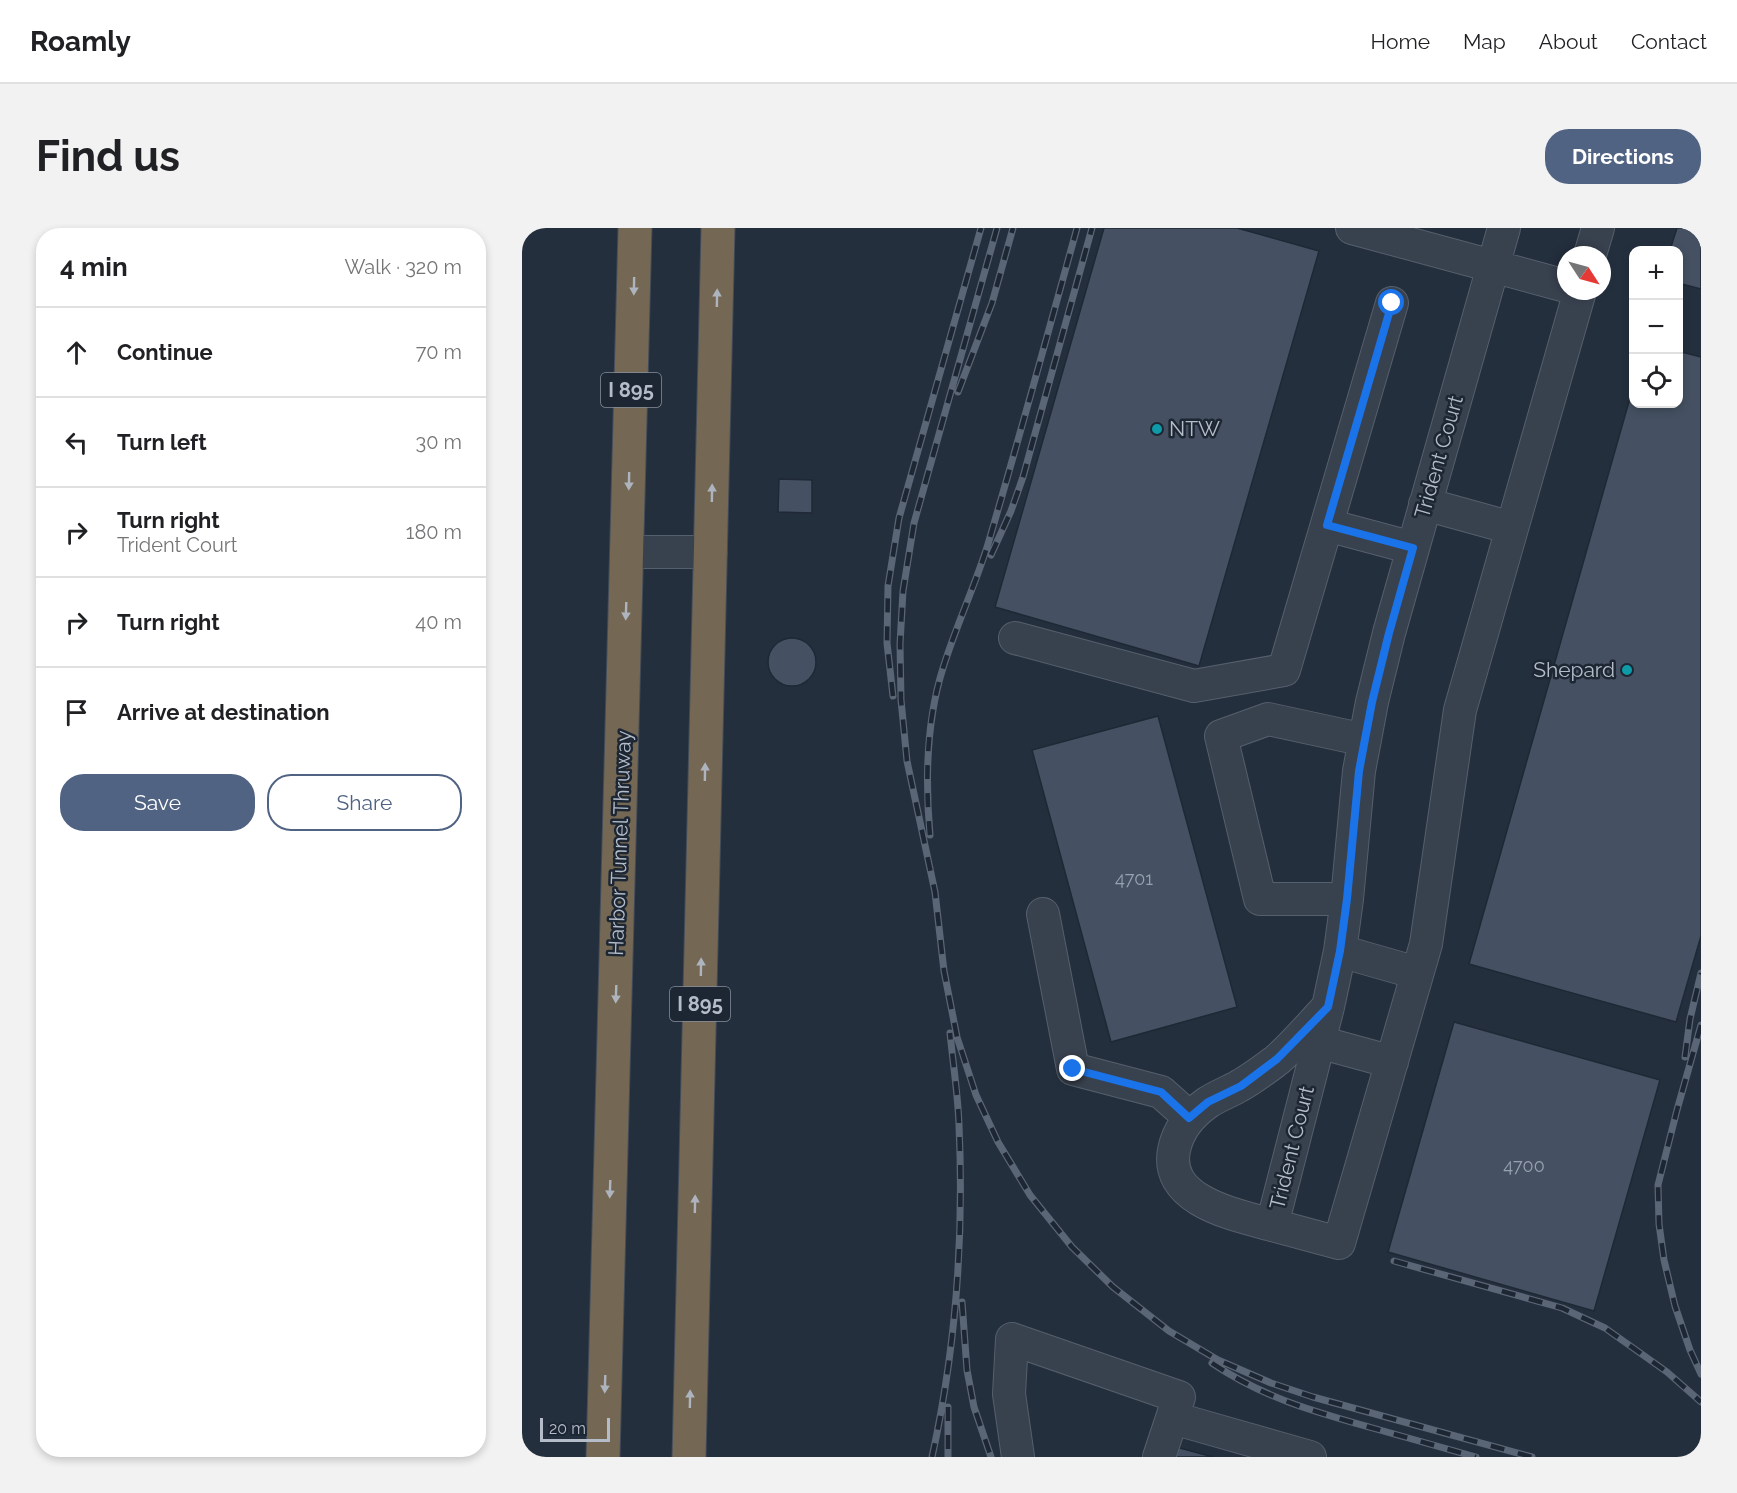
<!DOCTYPE html>
<html lang="en">
<head>
<meta charset="utf-8">
<style>
	body { margin:0; font-family:Raleway,sans-serif; background:#f2f2f2; color:#202124 }
	.controls { position:absolute; right:18px; top:18px; display:grid; overflow:hidden; border-radius:12px; box-shadow:0 3px 9px #0003 }
	.controls button { width:54px; height:54px; display:grid; place-items:center; padding:0; border:0; border-bottom:2px solid #e0e0e0; background:#fff; color:#202124; font:30px sans-serif }
	.compass { position:absolute; left:1035px; top:18px; width:54px; height:54px; border-radius:50%; background:#fff; box-shadow:0 3px 9px #0003; rotate:126deg }
	.scale { position:absolute; left:18px; bottom:15px; width:70px; box-sizing:border-box; padding-left:6px; border:3px solid #b4bcc9; border-top:0; font-size:16px; line-height:21px; white-space:nowrap; color:#b4bcc9; -webkit-text-stroke:4px #1d2633; paint-order:stroke }
	.stop { position:absolute; width:18px; height:18px; margin:-14px; border:4px solid #1a73e8; border-radius:50%; background:#fff }
	.stop.end { background:#1a73e8; border-color:#fff; box-shadow:0 2px 6px #0008 }
	.list { margin:0; padding:0; list-style:none }
	h2 { display:flex; justify-content:space-between; align-items:center; height:78px; margin:0; padding:0 24px; font-size:26px }
	h2 small { font-size:20px; font-weight:400; color:#757577 }
	.list li { display:grid; grid-template-columns:39px 1fr auto; gap:18px; align-items:center; box-sizing:border-box; height:90px; padding:0 24px; border-top:2px solid #e0e0e0 }
	.list b { display:block; font-size:22px; white-space:nowrap }
	.list p { margin:0; font-size:20px; white-space:nowrap; color:#757577 }
	.list em { font-size:20px; font-style:normal; color:#757577 }
	.actions { display:flex; gap:12px; padding:18px 24px }
	.actions a { flex:1; padding:14px 0; border:2px solid #506383; border-radius:24px; text-align:center; font-size:21px; color:#506383 }
	.actions .main { background:#506383; color:#fff }
	.icon { flex:none; width:33px; height:33px; fill:none; stroke:currentColor; stroke-width:2; stroke-linecap:round; stroke-linejoin:round }
	.map { position:relative; flex:none; width:1179px; height:1229px; overflow:hidden; border-radius:24px }
	header { display:flex; align-items:center; gap:36px; box-sizing:border-box; height:84px; padding:0 30px; background:#fff; border-bottom:2px solid #e0e0e0 }
	header strong { font-size:28px }
	nav { display:flex; gap:33px; margin-inline-start:auto; font-size:21px }
	.intro { display:flex; align-items:center; justify-content:space-between; box-sizing:border-box; height:144px; padding:0 36px }
	h1 { margin:0; font-size:42px }
	.button { padding:15px 27px; border-radius:24px; background:#506383; color:#fff; font-size:21px; font-weight:700 }
	main { display:flex; gap:36px; padding:0 36px }
	aside { flex:1; background:#fff; border-radius:24px; box-shadow:0 3px 9px #0003 }
	.map>svg:first-child { display:block }
	.building { fill:#455162; stroke:#1f2835; stroke-width:1.5 }
	.lines { fill:none; stroke-linecap:round; stroke-linejoin:round }
	.minor-casing { stroke:#565f6c; stroke-width:34 }
	.highway-casing { stroke:#434c59; stroke-width:35 }
	.minor { stroke:#38414e; stroke-width:32 }
	.highway { stroke:#746855; stroke-width:33 }
	.rail-casing { stroke:#5a6575; stroke-width:7 }
	.rail { stroke:#1d2633; stroke-width:4.5; stroke-dasharray:14; stroke-linecap:butt }
	.oneway { fill:#aeb4bd }
	.route { stroke:#1a73e8; stroke-width:8 }
	.culture-dot { fill:#0f9aa8; stroke:#1d2633; stroke-width:2 }
	.labels { text-anchor:middle; stroke-width:5; stroke-linejoin:round; paint-order:stroke }
	.number-label { font-size:18px; fill:#98a1af }
	.shield { fill:#1d2633; stroke:#878f9c; stroke-width:1.5 }
	.shield-label { font-size:20px; font-weight:bold; fill:#b4bcc9 }
	.poi-label { font-size:21px; fill:#b4bcc9; stroke:#1d2633; text-anchor:start }
	.street-label { font-size:21px; fill:#b4bcc9; stroke:#1d2633 }
</style>
</head>
<body>
<header>
<strong>Roamly</strong>
<nav><a>Home</a><a>Map</a><a>About</a><a>Contact</a></nav>
</header>
<div class="intro"><h1>Find us</h1><a class="button">Directions</a></div>
<main>
<aside>
<h2>4 min<small>Walk · 320 m</small></h2>
<ul class="list">
<li><svg class="icon" aria-label="ahead" viewBox="0 0 24 24"><path d="M12 20V5M6 11l6-6 6 6"/></svg><div><b>Continue</b></div><em>70 m</em></li>
<li><svg class="icon" aria-label="left" viewBox="0 0 24 24"><path d="M17 20v-9H6M10 6l-5 5 5 5"/></svg><div><b>Turn left</b></div><em>30 m</em></li>
<li><svg class="icon" aria-label="right" viewBox="0 0 24 24"><path d="M7 20v-9h11M14 6l5 5-5 5"/></svg><div><b>Turn right</b><p>Trident Court</p></div><em>180 m</em></li>
<li><svg class="icon" aria-label="right" viewBox="0 0 24 24"><path d="M7 20v-9h11M14 6l5 5-5 5"/></svg><div><b>Turn right</b></div><em>40 m</em></li>
<li><svg class="icon" aria-label="arrive" viewBox="0 0 24 24"><path d="M6 21V4h12l-3 4 3 4H6"/></svg><div><b>Arrive at destination</b></div></li>
</ul>
<div class="actions"><a class="main">Save</a><a>Share</a></div>
</aside>
<div class="map">
<svg width="1179" height="1229" viewBox="0 0 1179 1229">
	<rect width="100%" height="100%" fill="#242f3e"/>
	<!-- building -->
	<path class="building" d="M582,0H715L797,23L677,438L473,379Z
		M1155,0H1179V61L1156,55V22H1148Z
		M1156,123L1179,129V708L1154,794L947,736L1112,156V176H1156Z
		M257,251L290,252V285L256,284Z
		M246 434a24 24 0 1 1 48 0a24 24 0 1 1-48 0Z
		M636,488L715,779L589,814L510,522Z
		M932,794L1138,852L1072,1083L866,1024Z
		M654,1219L691,1229H651Z"/>
	<g class="lines">
		<defs>
			<path id="minor" d="M830,0L1044,58
				M1068,27L1076,0
				M903,276L990,300
				M805,297L891,320
				M105,324H189
				M493,410L672,458L762,442L870,75
				M825,671H738L699,508L746,491L843,512
				M521,686L551,841L639,864L667,889
				M818,723L895,745
				M806,779C789,797 773,816 755,832C743,841 730,851 717,858C707,864 695,868 685,875C668,887 656,902 652,922C642,974 715,987 750,997L806,779L818,723L825,671L837,543L850,474L867,405L982,0
				M797,814L870,834
				M750,997L817,1015L904,716L938,482L1058,63
				M651,1190L788,1229
				M496,1229L487,1166L490,1111L657,1169L637,1229"/>
			<path id="highway" d="M81,1229L113,0
				M167,1229L196,0"/>
		</defs>
		<!-- minor casing -->
		<use href="#minor" class="minor-casing"/>
		<!-- highway casing -->
		<use href="#highway" class="highway-casing"/>
		<!-- minor -->
		<use href="#minor" class="minor"/>
		<!-- highway -->
		<use href="#highway" class="highway"/>
		<defs>
			<path id="rail" d="M475,0L392,295L381,363L378,416L379,472L385,533L413,664L422,743L435,809L454,867L476,914L508,967L550,1019L591,1059L647,1103L696,1132L749,1155L791,1169L1010,1229
				M436,164L470,75L491,0
				M469,327L489,283L501,249L570,0
				M371,468L365,415L366,358L377,290L459,0
				M408,607C403,551 404,494 421,440C434,398 453,358 466,316C497,211 526,105 555,0
				M1179,797L1155,882L1136,957L1137,996L1142,1032L1153,1078L1168,1122L1179,1146
				M1163,829L1168,791L1179,745
				M872,1033L1040,1080L1083,1100L1145,1144L1179,1174
				M440,1074L445,1142L452,1179L469,1229
				M690,1135C740,1169 790,1183 847,1199C883,1209 918,1219 954,1229
				M426,1179V1229
				M410,1229C434,1120 442,1008 437,897C436,866 431,836 428,805"/>
		</defs>
		<!-- rail casing -->
		<use href="#rail" class="rail-casing"/>
		<!-- rail -->
		<use href="#rail" class="rail"/>
	</g>
	<!-- one-way arrows -->
	<defs><path id="oneway-solid" d="M-6-.8H1V-3.2L6.5 0L1 3.2V.8H-6Z" transform="scale(1.5)"/></defs>
	<g class="oneway">
		<use href="#oneway-solid" transform="translate(112 58) rotate(91)"/>
		<use href="#oneway-solid" transform="translate(195 70) rotate(-89)"/>
		<use href="#oneway-solid" transform="translate(107 253) rotate(91)"/>
		<use href="#oneway-solid" transform="translate(190 265) rotate(-89)"/>
		<use href="#oneway-solid" transform="translate(104 383) rotate(92)"/>
		<use href="#oneway-solid" transform="translate(183 544) rotate(-89)"/>
		<use href="#oneway-solid" transform="translate(179 739) rotate(-89)"/>
		<use href="#oneway-solid" transform="translate(94 766) rotate(92)"/>
		<use href="#oneway-solid" transform="translate(88 961) rotate(92)"/>
		<use href="#oneway-solid" transform="translate(173 976) rotate(-89)"/>
		<use href="#oneway-solid" transform="translate(83 1156) rotate(92)"/>
		<use href="#oneway-solid" transform="translate(168 1171) rotate(-89)"/>
	</g>
	<g class="lines">
		<!-- route -->
		<path class="route" d="M551,841L639,864L667,890L686,874L719,858L755,831L806,779L818,723L825,671L837,543L850,474L867,405L891,320L805,297L870,75"/>
	</g>
	<!-- markers -->
	<g class="culture-dot">
		<circle cx="635" cy="201" r="6"/>
		<circle cx="1105" cy="442" r="6"/>
	</g>
	<g class="labels">
		<!-- number labels -->
		<g class="number-label">
			<text x="612" y="657">4701</text>
			<text x="1002" y="944">4700</text>
		</g>
		<!-- shield labels -->
		<g class="shield">
			<rect x="79" y="145" width="60" height="34" rx="4.5"/>
			<rect x="148" y="759" width="60" height="34" rx="4.5"/>
		</g>
		<g class="shield-label">
			<text x="109" y="169">I 895</text>
			<text x="178" y="783">I 895</text>
		</g>
		<!-- poi labels -->
		<g class="poi-label">
			<text x="647" y="208">NTW</text>
			<text x="1093" y="449" text-anchor="end">Shepard</text>
		</g>
		<!-- street labels -->
		<g class="street-label">
			<text transform="translate(917 229) rotate(-74)" y="7">Trident Court</text>
			<text transform="translate(98 615) rotate(-88)" y="7">Harbor Tunnel Thruway</text>
			<text transform="translate(770 920) rotate(-76)" y="7">Trident Court</text>
		</g>
	</g>
</svg>
<div class="controls">
<button>+</button>
<button>−</button>
<button><svg class="icon" aria-label="locate" viewBox="0 0 24 24"><circle cx="12" cy="12" r="6"/><path d="M12 2v4M12 18v4M2 12h4M18 12h4"/></svg></button>
</div>
<svg class="compass" viewBox="-18 -18 36 36"><path d="M0-13l5 13h-10z" fill="#e53935"/><path d="M0 13l5-13h-10z" fill="#757577"/></svg>
<div class="scale">20 m</div>
<div class="stop" style="left:870px;top:75px"></div>
<div class="stop end" style="left:551px;top:841px"></div>
</div>
</main>
</body>
</html>
